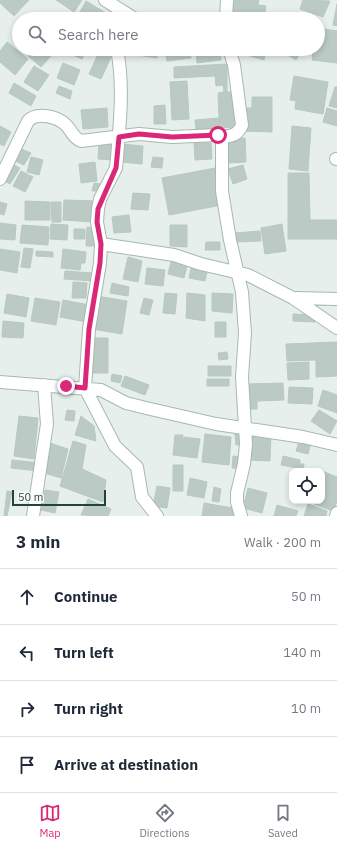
<!DOCTYPE html>
<html lang="en">
<head>
<meta charset="utf-8">
<style>
	body { margin:0; font-family:"IBM Plex Sans",sans-serif; background:#f6f6f7; color:#1f2937 }
	.controls { position:absolute; right:12px; bottom:12px; display:grid; overflow:hidden; border-radius:8px; box-shadow:0 2px 6px #0003 }
	.controls button { width:36px; height:36px; display:grid; place-items:center; padding:0; border:0; border-bottom:1px solid #e0e1e3; background:#fff; color:#1f2937; font:20px sans-serif }
	.scale { position:absolute; left:12px; bottom:10px; width:94px; box-sizing:border-box; padding-left:4px; border:2px solid #24423a; border-top:0; font-size:11px; line-height:14px; white-space:nowrap; color:#24423a; -webkit-text-stroke:3px #f7fbf9; paint-order:stroke }
	.stop { position:absolute; width:12px; height:12px; margin:-9px; border:3px solid #db2777; border-radius:50%; background:#fff }
	.stop.end { background:#db2777; border-color:#fff; box-shadow:0 1px 4px #0008 }
	.list { margin:0; padding:0; list-style:none }
	h2 { display:flex; justify-content:space-between; align-items:center; height:52px; margin:0; padding:0 16px; font-size:17px }
	h2 small { font-size:13px; font-weight:400; color:#747a83 }
	.list li { display:grid; grid-template-columns:26px 1fr auto; gap:12px; align-items:center; box-sizing:border-box; height:56px; padding:0 16px; border-top:1px solid #e0e1e3 }
	.list b { display:block; font-size:15px; white-space:nowrap }
	.list em { font-size:13px; font-style:normal; color:#747a83 }
	.icon { flex:none; width:22px; height:22px; fill:none; stroke:currentColor; stroke-width:2; stroke-linecap:round; stroke-linejoin:round }
	.map { position:relative; flex:none; width:337px; height:516px; overflow:hidden }
	.search { position:absolute; background:#fff; box-shadow:0 2px 6px #0003; left:12px; right:12px; top:12px; height:44px; display:flex; align-items:center; gap:10px; box-sizing:border-box; padding:0 14px; border-radius:22px; color:#747a83; font-size:15px }
	.sheet { height:276px; background:#fff }
	nav { display:flex; justify-content:space-around; align-items:center; box-sizing:border-box; height:56px; border-top:1px solid #e0e1e3; background:#fff; font-size:11px; color:#747a83 }
	nav a { display:grid; justify-items:center; gap:2px }
	nav .on { color:#db2777 }
	.map>svg:first-child { display:block }
	.building { fill:#bbcac4; stroke:#b8c9c2 }
	.lines { fill:none; stroke-linecap:round; stroke-linejoin:round }
	.street-casing { stroke:#a8b8b2; stroke-width:14 }
	.street { stroke:#fff; stroke-width:12 }
	.route { stroke:#db2777; stroke-width:5 }
</style>
</head>
<body>
<div class="map">
<svg width="337" height="516" viewBox="0 0 337 516">
	<rect width="100%" height="100%" fill="#e6efeb"/>
	<!-- building -->
	<path class="building" d="M0,0H29L14,16L0,3Z
		M56,0H82L74,12Z
		M235,0H259L258,5L266,6L264,19H232Z
		M303,0L330,1L323,17L300,9Z
		M86,1L106,13L103,19H76Z
		M337,4V26L333,25Z
		M318,28L337,31V63L312,60L313,49H318Z
		M7,42L28,59L15,75L0,62V51Z
		M34,49H42L51,56L41,67L28,56Z
		M59,49H80L86,51L82,59Z
		M144,49H158L157,58L143,56Z
		M165,49H190L191,58L167,61Z
		M196,49H220L221,60L197,63Z
		M241,49H266L264,60L240,53Z
		M277,49H302L296,60Z
		M99,52L111,57L101,79L89,74Z
		M63,63L80,70L74,85L57,78Z
		M227,64V92H232L235,127L196,129L195,120L219,118L218,93L224,92L223,85L216,86L215,76L174,78V67Z
		M34,66L49,75L38,91L24,82Z
		M294,76L328,82L323,114L295,109L296,101L290,100Z
		M187,81L189,119L172,120L170,82Z
		M14,83L36,96L31,106L9,93Z
		M59,86L72,91L70,99L56,93Z
		M335,87H337V108L329,106Z
		M252,97H272V132L243,131V108H252Z
		M165,105L166,124H154V106Z
		M107,108L108,127L83,129L81,110Z
		M327,108L337,111V126L323,122Z
		M0,126L11,132L4,146L0,144Z
		M292,126L311,128L308,171L289,169Z
		M245,138L246,162L228,163L226,139Z
		M194,142L211,143L212,159L195,160Z
		M99,143L114,144L113,160L98,159Z
		M122,144L143,146L142,164L121,162Z
		M21,149L31,153L24,165L15,161Z
		M31,157L43,160L39,175L27,172Z
		M153,157L163,158L162,168L151,167Z
		M95,162L97,181L81,183L79,164Z
		M10,163L20,168L10,184L1,179Z
		M243,165L247,179L233,184L228,169Z
		M215,168L222,205L169,215L162,178Z
		M21,171L33,177L25,192L13,186Z
		M288,173H309L310,220H337V239H288Z
		M94,183L100,184L99,191H92Z
		M133,193L150,194L148,210L131,209Z
		M64,200L95,201L93,222L63,220Z
		M25,201L50,202V220H25Z
		M0,202L7,204L4,215L0,214Z
		M51,202H61V222H52Z
		M129,215L131,232L114,233L112,217Z
		M0,223L16,225L15,240L0,239Z
		M51,224L68,225L67,240L50,239Z
		M282,224L286,251L265,254L261,228Z
		M22,225L49,227L48,245L20,243Z
		M170,225H187V247L170,246Z
		M87,227L97,228L96,246H86Z
		M74,229H85V239H74Z
		M260,231L261,241L236,242L235,233Z
		M206,242H220V250H205Z
		M24,248L33,249L30,268L21,267Z
		M0,249L20,252L17,273L0,270Z
		M63,249L86,252L85,263H81L80,270L61,268Z
		M36,251L53,252V257L36,256Z
		M128,257L142,261L138,282L123,279Z
		M172,258L188,262L184,278L168,274Z
		M192,264L208,267L205,281L189,278Z
		M147,268L165,270L163,286L145,284Z
		M65,271L92,273V281L64,279Z
		M73,282L87,283L86,298H72Z
		M112,283L129,287L128,296L110,293Z
		M165,293L177,294L175,314L163,313Z
		M187,293L205,295V321L186,318Z
		M212,293L233,294L232,313L212,311Z
		M7,294L29,298L26,317L4,313Z
		M97,296L127,301L122,334L92,329Z
		M35,298L60,302L56,325L31,321Z
		M144,298L153,300L149,315L140,313Z
		M63,300L90,305L87,322L60,317Z
		M293,314L315,315V322L293,321Z
		M3,321L24,323L23,338L2,337Z
		M215,322H226V337H215Z
		M90,338H108V373H90Z
		M337,342V376L316,377V360L287,361L286,344Z
		M227,352L228,359L219,360L218,353Z
		M309,362V379L288,380L287,363Z
		M208,366H231V376H208Z
		M112,374L122,376L120,383L111,381Z
		M125,376L149,385L145,395L121,386Z
		M207,379H229V386H207Z
		M283,383L284,400L257,401V409H248L247,384Z
		M289,387L313,388L312,404L288,403Z
		M323,390L337,395V413L318,406Z
		M67,410L75,411L74,421L65,420Z
		M319,410L337,421L330,434L311,421Z
		M19,416L38,418L34,459L14,456Z
		M81,416L94,426L96,441L75,435Z
		M205,434L231,437L229,465L202,462Z
		M235,434H243L244,444L236,445Z
		M249,434L271,435L270,461L248,460Z
		M175,435H183L181,456L173,455Z
		M184,437L200,439L197,458L181,456Z
		M300,439L311,442L308,454L296,451Z
		M73,441L86,445L82,469L106,480L103,502L60,486Z
		M50,443L68,449L61,478L41,472Z
		M233,456L242,457L241,469L232,468Z
		M283,456L300,460V464H304L303,469L281,465Z
		M12,460L40,463L39,471L11,468Z
		M173,465H183V491H173Z
		M322,471L337,477V502L333,511L309,502L322,501Z
		M190,478L207,482L204,498L187,495Z
		M157,486L170,488L167,508L153,506Z
		M214,487L221,489L219,502L212,501Z
		M248,488L267,493L262,513L243,508Z
		M45,490L59,492L55,513L41,510Z
		M7,491L12,492L7,516H4Z
		M88,499L111,509L108,516L81,515Z
		M204,503L238,509L237,516H202Z
		M308,504L327,511L326,516H304Z
		M277,505L298,511L296,516H274Z"/>
	<g class="lines">
		<defs>
			<path id="street" d="M105,0L135,19
				M226,19L227,0
				M117,49C124,85 120,122 117,158L116,168L100,199L98,209L97,222L101,244L100,263L89,329L85,388L115,446L137,467L142,497L157,516
				M222,137C232,136 238,135 242,125L234,65L229,49
				M336,159H337
				M0,179L28,121C37,111 58,117 66,125C72,131 73,138 81,141L139,134L172,137L218,135L222,137V191L230,240L242,292L245,333L242,377L246,444L244,464L237,493V502L241,516
				M101,244L174,255L201,264L248,275L293,298L337,328
				M296,298L337,299
				M0,382L101,390L126,403L146,408L216,424L303,437L337,445
				M33,516L47,424L44,385
				M336,516L337,513"/>
		</defs>
		<!-- street casing -->
		<use href="#street" class="street-casing"/>
		<!-- street -->
		<use href="#street" class="street"/>
	</g>
	<g class="lines">
		<!-- route -->
		<path class="route" d="M66,386L85,388L89,329L100,263L101,244L97,222L98,209L116,168L119,137L139,134L172,137L218,135"/>
	</g>
</svg>
<div class="controls">
<button><svg class="icon" aria-label="locate" viewBox="0 0 24 24"><circle cx="12" cy="12" r="6"/><path d="M12 2v4M12 18v4M2 12h4M18 12h4"/></svg></button>
</div>
<div class="scale">50 m</div>
<div class="stop" style="left:218px;top:135px"></div>
<div class="stop end" style="left:66px;top:386px"></div>
<div class="search"><svg class="icon" aria-label="search" viewBox="0 0 24 24"><circle cx="10" cy="10" r="6"/><path d="M15 15l6 6"/></svg>Search here</div>
</div>
<section class="sheet">
<h2>3 min<small>Walk · 200 m</small></h2>
<ul class="list">
<li><svg class="icon" aria-label="ahead" viewBox="0 0 24 24"><path d="M12 20V5M6 11l6-6 6 6"/></svg><div><b>Continue</b></div><em>50 m</em></li>
<li><svg class="icon" aria-label="left" viewBox="0 0 24 24"><path d="M17 20v-9H6M10 6l-5 5 5 5"/></svg><div><b>Turn left</b></div><em>140 m</em></li>
<li><svg class="icon" aria-label="right" viewBox="0 0 24 24"><path d="M7 20v-9h11M14 6l5 5-5 5"/></svg><div><b>Turn right</b></div><em>10 m</em></li>
<li><svg class="icon" aria-label="arrive" viewBox="0 0 24 24"><path d="M6 21V4h12l-3 4 3 4H6"/></svg><div><b>Arrive at destination</b></div></li>
</ul>
</section>
<nav>
<a class="on"><svg class="icon" aria-label="map" viewBox="0 0 24 24"><path d="M3 6l6-2 6 2 6-2v14l-6 2-6-2-6 2zM9 4v14M15 6v14"/></svg>Map</a>
<a><svg class="icon" aria-label="directions" viewBox="0 0 24 24"><path d="M12 3l9 9-9 9-9-9zM9 14v-3h6M13 9l2 2-2 2"/></svg>Directions</a>
<a><svg class="icon" aria-label="saved" viewBox="0 0 24 24"><path d="M7 4h10v16l-5-4-5 4z"/></svg>Saved</a>
</nav>
</body>
</html>
